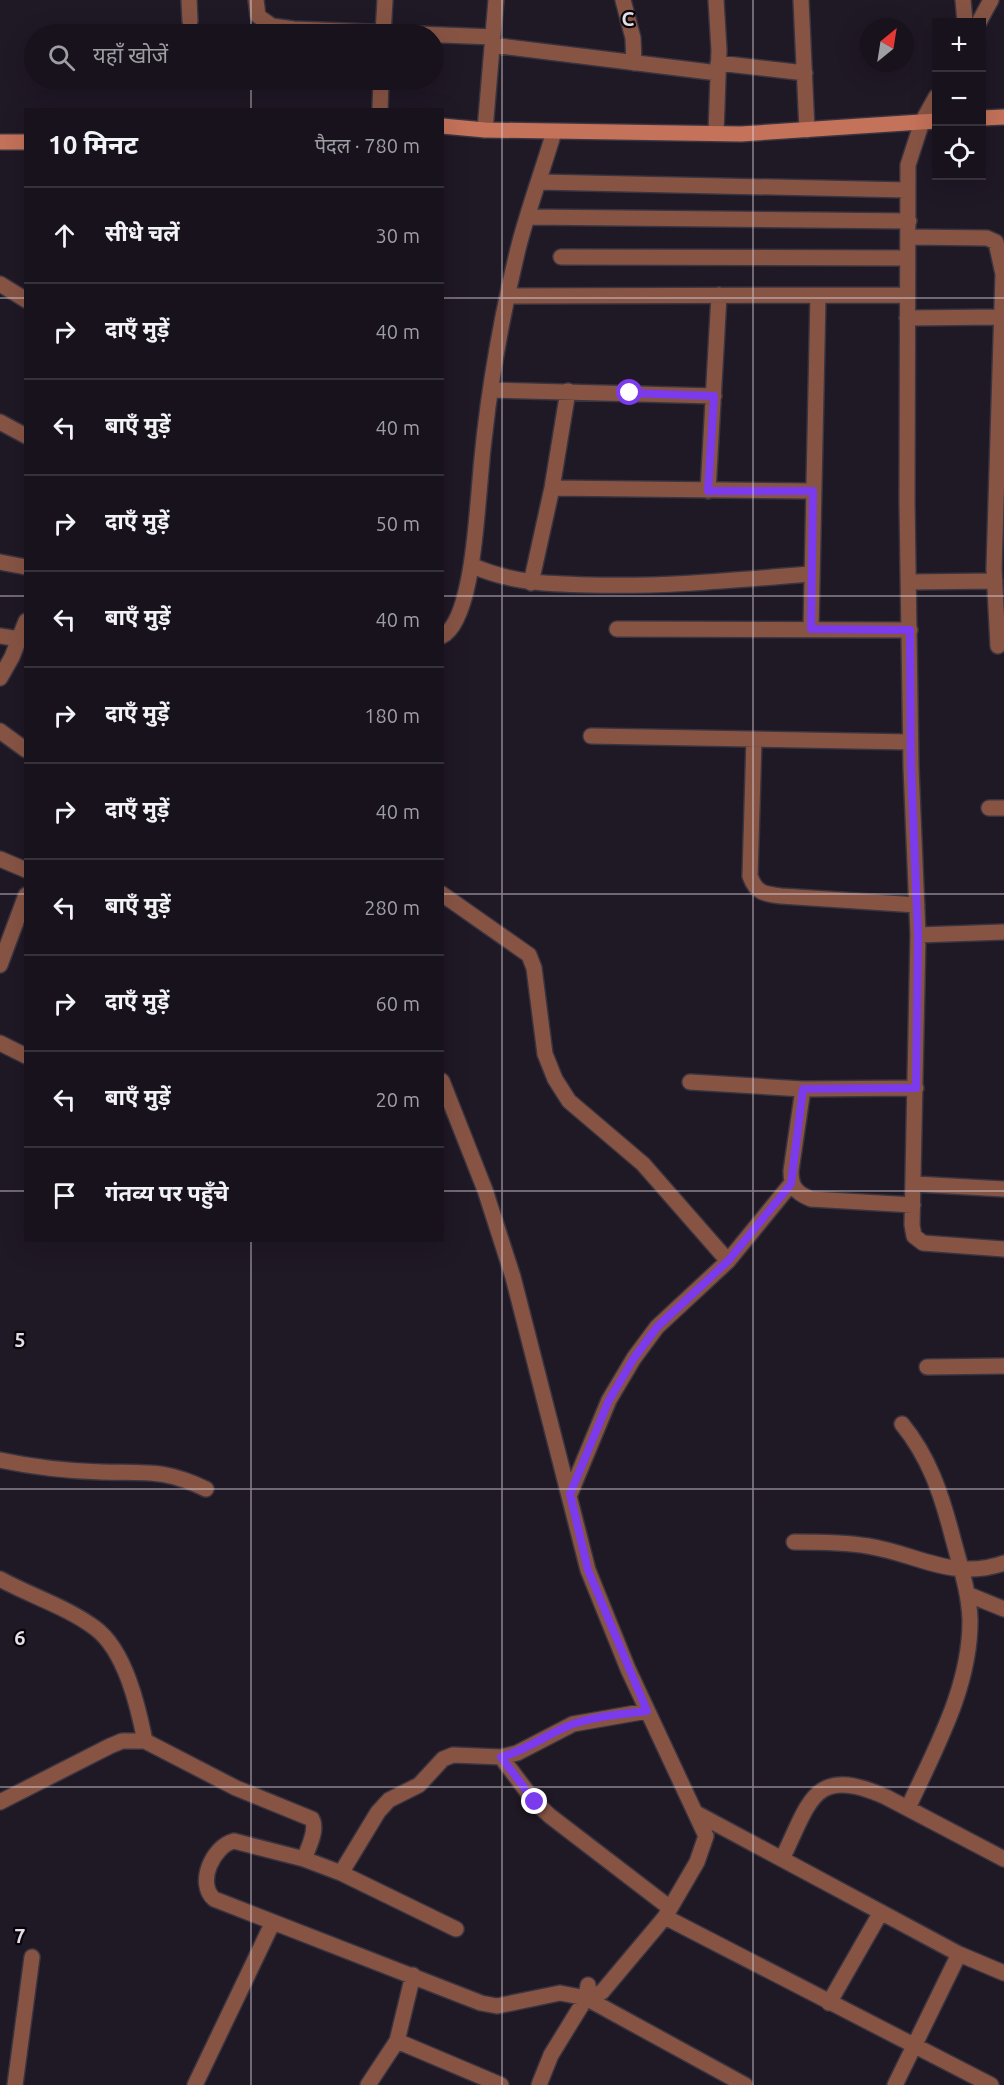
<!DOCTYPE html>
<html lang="hi">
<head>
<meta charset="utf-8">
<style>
	body { margin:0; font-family:Ubuntu,"Noto Sans Devanagari",sans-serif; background:#242029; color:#f1f3f6 }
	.controls { position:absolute; right:18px; top:18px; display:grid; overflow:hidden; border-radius:0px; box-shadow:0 6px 24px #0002 }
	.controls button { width:54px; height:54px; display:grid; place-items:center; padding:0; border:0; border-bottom:2px solid #36323b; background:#17121c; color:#f1f3f6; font:30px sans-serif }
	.compass { position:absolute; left:860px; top:18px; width:54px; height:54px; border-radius:50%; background:#17121c; box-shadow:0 6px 24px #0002; rotate:30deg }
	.stop { position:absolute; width:18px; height:18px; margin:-14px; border:4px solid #7c3aed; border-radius:50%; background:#fff }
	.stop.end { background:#7c3aed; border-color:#fff; box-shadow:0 2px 6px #0008 }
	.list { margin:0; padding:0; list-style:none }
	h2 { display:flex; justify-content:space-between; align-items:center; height:78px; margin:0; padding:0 24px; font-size:26px }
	h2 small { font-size:20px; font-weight:400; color:#9e9ea3 }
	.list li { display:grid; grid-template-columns:39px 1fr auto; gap:18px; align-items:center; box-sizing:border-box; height:96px; padding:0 24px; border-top:2px solid #36323b }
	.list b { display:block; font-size:22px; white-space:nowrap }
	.list em { font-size:20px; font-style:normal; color:#9e9ea3 }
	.icon { flex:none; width:33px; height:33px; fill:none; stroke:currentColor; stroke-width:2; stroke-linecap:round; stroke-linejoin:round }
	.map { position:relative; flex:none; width:1004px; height:2085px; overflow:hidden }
	.search { position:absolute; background:#17121c; box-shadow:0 6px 24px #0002; left:24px; top:24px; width:420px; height:66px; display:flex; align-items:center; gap:15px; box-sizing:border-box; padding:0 21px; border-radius:33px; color:#9e9ea3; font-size:22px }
	.panel { position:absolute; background:#17121c; box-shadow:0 6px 24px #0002; left:24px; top:108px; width:420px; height:1134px; border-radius:0px }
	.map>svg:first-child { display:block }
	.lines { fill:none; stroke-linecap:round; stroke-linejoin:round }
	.street-casing { stroke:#3a3440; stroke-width:18 }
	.secondary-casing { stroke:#3a3440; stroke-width:18 }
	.street { stroke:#875444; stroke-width:15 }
	.secondary { stroke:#c47259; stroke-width:15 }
	.route { stroke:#7c3aed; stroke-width:8 }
	.grid { fill:none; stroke:#e3dee7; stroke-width:1.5; stroke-opacity:0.55 }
	.grid-label { font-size:20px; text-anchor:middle; font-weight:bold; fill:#e3dee7; stroke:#08050a; stroke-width:4.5; stroke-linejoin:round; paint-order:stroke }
</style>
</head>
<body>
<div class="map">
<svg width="1004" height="2085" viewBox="0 0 1004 2085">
	<rect width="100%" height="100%" fill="#1f1825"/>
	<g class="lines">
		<defs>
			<path id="street" d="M189,0L190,21
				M256,0L258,16L272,26L294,29L493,37
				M623,0L633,38L634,63
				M716,0L719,50L716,132
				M801,0L807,130
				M963,0L965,22
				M979,22L991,0
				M383,34L385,0
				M492,45L718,73
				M718,63L805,73
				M936,97L922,122L908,165L907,502L911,767L918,935L912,1225L914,1236L923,1243L1004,1249
				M380,110L381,80
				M485,130L496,0
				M539,182L908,190
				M528,217L909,221
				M909,237L987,238L996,242L1003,274L994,569L998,646
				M561,257L907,258
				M0,284L26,300
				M509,296L907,295
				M907,318L1001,317
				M491,390L714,396
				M0,422L26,436
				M552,488L813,491
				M708,491L719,295
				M0,562L26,567
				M473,566C512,583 548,584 590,585C664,587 737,580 810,574
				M909,582L995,581
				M531,583L552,488L568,391
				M617,629L910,630
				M811,629L818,296
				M0,636L19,639
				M442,636C471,622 476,523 479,493C485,410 499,326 519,245C529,207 543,169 554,132
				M0,678L12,657L26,621
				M0,731L26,750
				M591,736L910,742
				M754,739L750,876C756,893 764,894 781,896L917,905
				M989,808H1004
				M0,859L26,870
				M442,894L529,955L534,968L545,1054L555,1079L569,1101L643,1164L728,1261
				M918,935L1004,932
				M0,965L26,895
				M0,1043L26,1056
				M442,1081L485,1190L513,1277L588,1570L628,1669L706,1836L697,1862L665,1917L602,1992L586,1998L560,1993L497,2006L481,2003L214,1899C196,1883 213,1846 234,1841L304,1859L341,1873L456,1929
				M690,1082L803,1089L916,1088
				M803,1089L791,1171C791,1187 796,1193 811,1199L913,1205
				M915,1184L1004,1189
				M927,1367L1004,1366
				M902,1424C929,1457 941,1493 952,1535C959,1562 969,1591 970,1619C971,1686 935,1749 908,1808
				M0,1460C33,1467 68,1471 102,1472C147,1473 164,1469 206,1489
				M570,1494L609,1400L634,1358L657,1327L728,1261L791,1184
				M794,1542C819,1542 844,1542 868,1546C918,1554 952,1581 1004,1563
				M0,1579C31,1596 67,1607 95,1628C125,1650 138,1706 145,1741
				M967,1594L1004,1609
				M501,1757L535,1802L550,1816L670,1908
				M0,1802L110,1746L122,1741H145L236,1788L312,1819C318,1830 308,1848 304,1859
				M696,1813L959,1954L1004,1973
				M782,1859C810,1802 813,1764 886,1797L1004,1859
				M341,1873L378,1812L389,1800L419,1785L443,1759L453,1755L501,1757L517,1753L573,1724L647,1711
				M665,1917L991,2085
				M586,1998L745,2085
				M829,2003L881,1912
				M397,2041L501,2085
				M15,2085L32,1957
				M195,2085L273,1922
				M368,2085L397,2041L413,1975
				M539,2085L551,2055L586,1998L588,1985
				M895,2085L959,1954"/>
			<path id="secondary" d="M982,118L1004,117
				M442,126L485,130L741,134L936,121
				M0,142H26"/>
		</defs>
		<!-- street casing -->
		<use href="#street" class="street-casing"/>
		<!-- secondary casing -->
		<use href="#secondary" class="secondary-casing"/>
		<!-- street -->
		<use href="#street" class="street"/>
		<!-- secondary -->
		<use href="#secondary" class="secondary"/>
	</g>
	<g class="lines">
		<!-- route -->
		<path class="route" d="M535,1802L501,1757C528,1750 548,1733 573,1724C597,1716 622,1714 647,1711L588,1570L570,1494L609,1400L634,1358L657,1327L728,1261L791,1184L803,1089L916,1088L918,935L911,767L910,630L811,629L813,491H708L714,396L630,393"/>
	</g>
	<!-- grid -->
	<path class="grid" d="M251,0V34M502,0V2085M753,0V2085M251,80V110M0,298H26M442,298H1004M0,596H26M442,596H1004M0,894H26M442,894H1004M0,1191H26M442,1191H1004M251,1240V2085M0,1489H1004M0,1787H1004"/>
	<g class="grid-label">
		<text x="628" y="26">C</text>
		<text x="20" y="1347">5</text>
		<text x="20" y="1645">6</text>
		<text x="20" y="1943">7</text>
	</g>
</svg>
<div class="controls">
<button>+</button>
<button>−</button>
<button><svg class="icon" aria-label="locate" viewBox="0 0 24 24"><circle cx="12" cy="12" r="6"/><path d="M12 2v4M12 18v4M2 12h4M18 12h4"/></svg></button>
</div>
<svg class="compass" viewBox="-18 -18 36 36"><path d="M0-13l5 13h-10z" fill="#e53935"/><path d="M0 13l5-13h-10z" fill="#9e9ea3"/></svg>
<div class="stop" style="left:630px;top:393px"></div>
<div class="stop end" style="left:535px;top:1802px"></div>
<div class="search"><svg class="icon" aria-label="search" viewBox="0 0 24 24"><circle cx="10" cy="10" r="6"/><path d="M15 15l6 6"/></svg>यहाँ खोजें</div>
<section class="panel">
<h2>10 मिनट<small>पैदल · 780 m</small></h2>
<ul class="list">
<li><svg class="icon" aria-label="ahead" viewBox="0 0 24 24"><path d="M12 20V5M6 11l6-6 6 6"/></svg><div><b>सीधे चलें</b></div><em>30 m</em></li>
<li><svg class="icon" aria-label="right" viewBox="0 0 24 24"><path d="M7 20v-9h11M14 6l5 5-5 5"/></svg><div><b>दाएँ मुड़ें</b></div><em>40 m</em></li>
<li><svg class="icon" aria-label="left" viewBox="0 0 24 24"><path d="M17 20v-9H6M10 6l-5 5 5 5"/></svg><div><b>बाएँ मुड़ें</b></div><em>40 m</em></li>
<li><svg class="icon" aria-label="right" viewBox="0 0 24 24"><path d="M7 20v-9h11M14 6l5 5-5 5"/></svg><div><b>दाएँ मुड़ें</b></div><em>50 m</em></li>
<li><svg class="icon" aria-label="left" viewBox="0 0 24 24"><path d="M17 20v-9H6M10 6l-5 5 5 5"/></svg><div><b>बाएँ मुड़ें</b></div><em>40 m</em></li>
<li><svg class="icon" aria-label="right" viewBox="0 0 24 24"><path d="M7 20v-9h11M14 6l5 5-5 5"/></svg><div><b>दाएँ मुड़ें</b></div><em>180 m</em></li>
<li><svg class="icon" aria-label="right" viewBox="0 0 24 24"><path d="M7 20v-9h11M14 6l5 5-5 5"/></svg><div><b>दाएँ मुड़ें</b></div><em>40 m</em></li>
<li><svg class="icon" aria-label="left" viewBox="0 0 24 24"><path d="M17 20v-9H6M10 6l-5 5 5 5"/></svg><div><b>बाएँ मुड़ें</b></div><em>280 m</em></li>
<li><svg class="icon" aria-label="right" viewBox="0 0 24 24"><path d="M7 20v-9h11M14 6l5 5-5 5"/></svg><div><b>दाएँ मुड़ें</b></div><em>60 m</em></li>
<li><svg class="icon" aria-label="left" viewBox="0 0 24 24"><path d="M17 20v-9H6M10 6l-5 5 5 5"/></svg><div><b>बाएँ मुड़ें</b></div><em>20 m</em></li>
<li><svg class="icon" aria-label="arrive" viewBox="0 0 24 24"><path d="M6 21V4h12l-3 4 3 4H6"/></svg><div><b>गंतव्य पर पहुँचे</b></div></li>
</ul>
</section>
</div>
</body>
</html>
